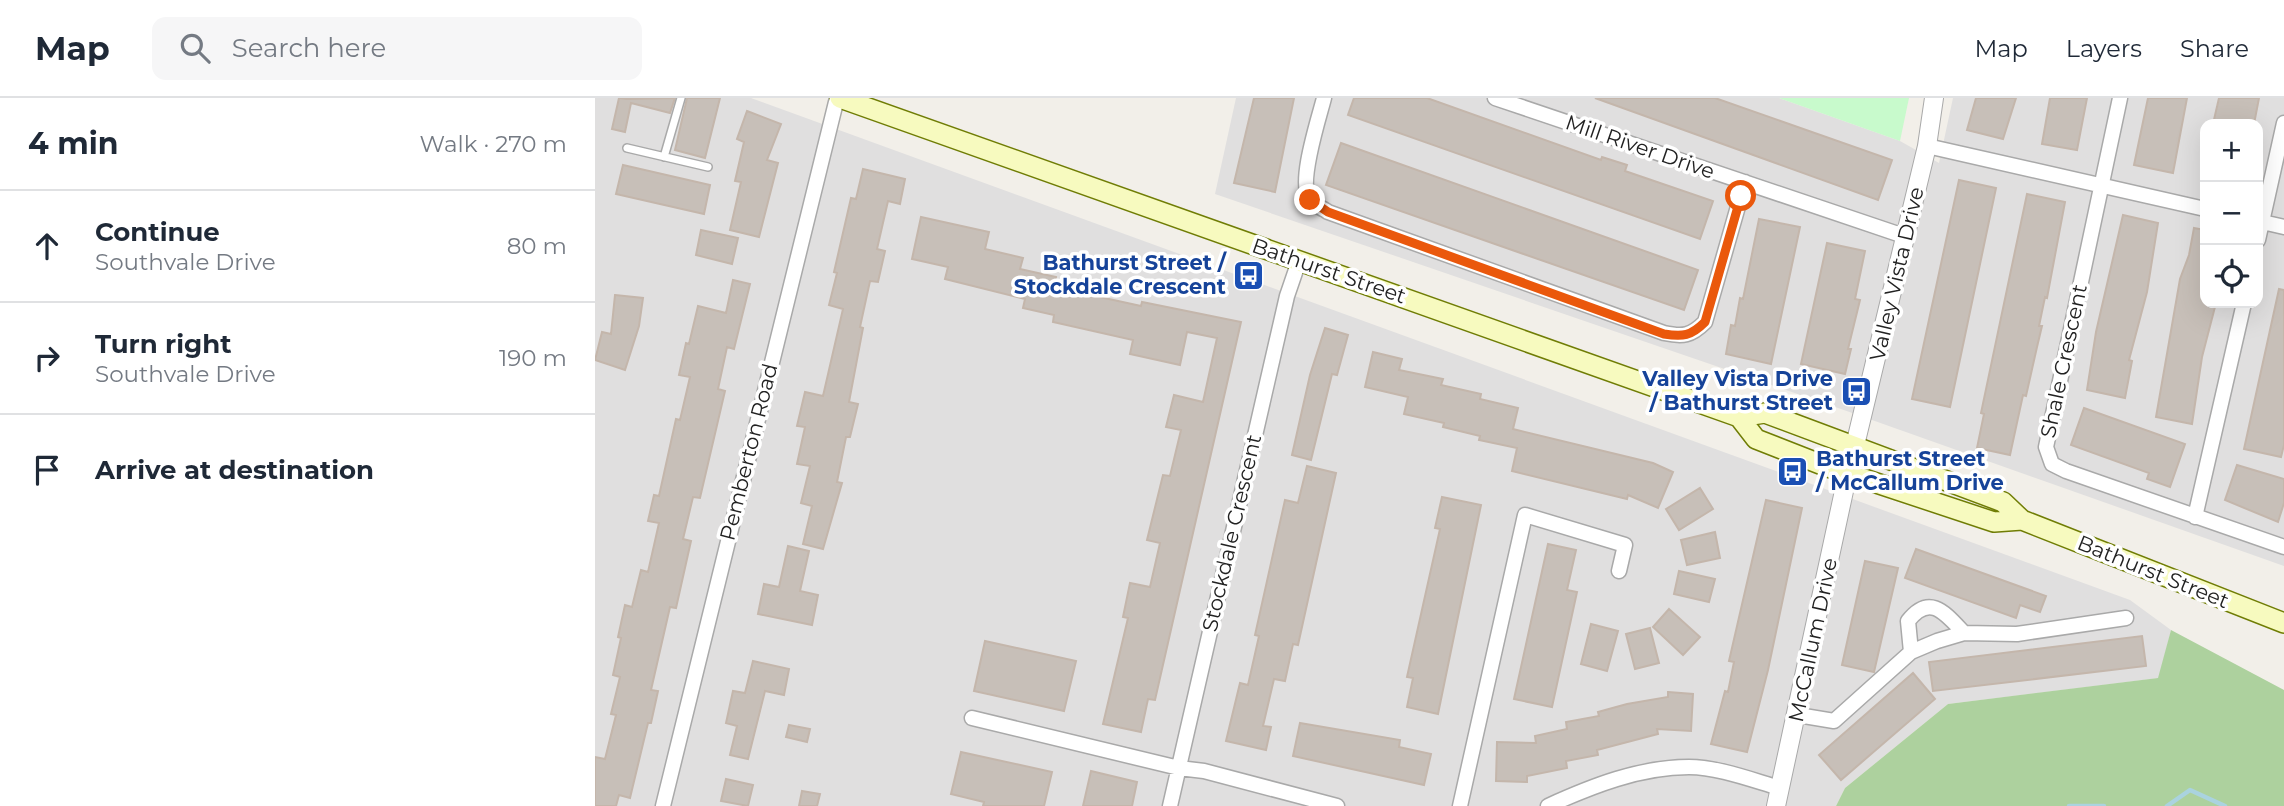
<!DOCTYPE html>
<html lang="en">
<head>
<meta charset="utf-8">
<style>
	body { margin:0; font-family:Montserrat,sans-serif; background:#f6f6f7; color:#1f2937 }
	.controls { position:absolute; right:21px; top:21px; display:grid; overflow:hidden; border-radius:14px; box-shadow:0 7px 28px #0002 }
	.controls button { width:63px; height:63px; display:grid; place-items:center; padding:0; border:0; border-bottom:2px solid #e0e1e3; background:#fff; color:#1f2937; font:35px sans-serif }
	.stop { position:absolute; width:21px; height:21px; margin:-16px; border:5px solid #ea580c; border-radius:50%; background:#fff }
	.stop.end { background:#ea580c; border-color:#fff; box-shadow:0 2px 7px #0008 }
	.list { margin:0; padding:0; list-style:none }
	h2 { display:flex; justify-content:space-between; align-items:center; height:91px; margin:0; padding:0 28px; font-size:30px }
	h2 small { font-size:23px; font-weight:400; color:#747a83 }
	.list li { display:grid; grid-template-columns:46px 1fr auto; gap:21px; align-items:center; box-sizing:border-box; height:112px; padding:0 28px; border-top:2px solid #e0e1e3 }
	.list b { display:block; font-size:26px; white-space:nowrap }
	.list p { margin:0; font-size:23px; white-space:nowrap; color:#747a83 }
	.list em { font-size:23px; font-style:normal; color:#747a83 }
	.icon { flex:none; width:38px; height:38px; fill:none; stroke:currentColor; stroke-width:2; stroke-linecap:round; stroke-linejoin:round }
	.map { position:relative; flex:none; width:1689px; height:708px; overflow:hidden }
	header { display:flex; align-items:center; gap:42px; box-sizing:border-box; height:98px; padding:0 35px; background:#fff; border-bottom:2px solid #e0e1e3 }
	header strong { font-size:33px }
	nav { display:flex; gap:38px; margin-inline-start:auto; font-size:24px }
	.search { width:490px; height:63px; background:#f6f6f7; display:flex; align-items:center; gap:18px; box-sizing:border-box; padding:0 24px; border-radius:14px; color:#747a83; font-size:26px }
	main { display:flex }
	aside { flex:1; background:#fff }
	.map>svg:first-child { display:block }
	.residential { fill:#e0dfdf; fill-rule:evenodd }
	.forest { fill:#add19e }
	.park { fill:#c8facc }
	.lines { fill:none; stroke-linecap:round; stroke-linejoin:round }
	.stream { stroke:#aad3df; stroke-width:4.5 }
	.building { fill:#c7bfb8; stroke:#c4b6ab; stroke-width:2 }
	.service-casing { stroke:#a9a9a9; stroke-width:10 }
	.minor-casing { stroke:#a9a9a9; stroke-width:17 }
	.tertiary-casing { stroke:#a9a9a9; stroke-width:20 }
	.secondary-casing { stroke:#707d05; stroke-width:22 }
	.service { stroke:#fff; stroke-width:7 }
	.minor { stroke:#fff; stroke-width:14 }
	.tertiary { stroke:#fff; stroke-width:18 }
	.secondary { stroke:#f7fabf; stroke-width:19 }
	.route { stroke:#ea580c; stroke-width:9 }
	.labels { text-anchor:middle; stroke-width:7; stroke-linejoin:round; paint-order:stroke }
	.street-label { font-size:21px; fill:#222; stroke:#fff }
	.transit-label { font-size:21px; font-weight:bold; fill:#164399; stroke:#fff; text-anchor:end }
</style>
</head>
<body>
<header>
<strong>Map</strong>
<div class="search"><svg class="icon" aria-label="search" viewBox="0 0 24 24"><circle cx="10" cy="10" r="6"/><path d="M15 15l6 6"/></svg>Search here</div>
<nav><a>Map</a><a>Layers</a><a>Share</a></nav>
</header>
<main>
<aside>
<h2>4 min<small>Walk · 270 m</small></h2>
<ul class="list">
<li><svg class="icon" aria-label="ahead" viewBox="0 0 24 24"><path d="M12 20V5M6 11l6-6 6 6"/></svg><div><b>Continue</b><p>Southvale Drive</p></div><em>80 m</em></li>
<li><svg class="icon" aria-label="right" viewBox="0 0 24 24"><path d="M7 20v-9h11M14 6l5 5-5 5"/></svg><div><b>Turn right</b><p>Southvale Drive</p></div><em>190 m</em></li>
<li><svg class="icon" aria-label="arrive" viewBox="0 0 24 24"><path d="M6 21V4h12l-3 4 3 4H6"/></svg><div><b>Arrive at destination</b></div></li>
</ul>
</aside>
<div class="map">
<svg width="1689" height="708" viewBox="0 0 1689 708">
	<rect width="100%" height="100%" fill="#f2efe9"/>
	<!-- residential -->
	<path class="residential" d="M0,0H156L1535,502L1576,532L1564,580L1353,606L1250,690L1241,708H0Z
		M641,0H1184L1305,43L1344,65L1358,0H1689V468L1246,311L620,96ZM1610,26H1663V205H1610Z"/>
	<!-- forest -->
	<path class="forest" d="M1576,532L1689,592V708H1241L1250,690L1353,606L1563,580Z"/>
	<!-- park -->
	<path class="park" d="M1184,0H1314L1305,43Z"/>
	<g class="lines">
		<!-- stream -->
		<path class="stream" d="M1474,708H1509
			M1572,708L1595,692L1630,708"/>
	</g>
	<!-- building -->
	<path class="building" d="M24,0L32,1L80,0L75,15L36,5L30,34L17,31Z
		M92,0H125L110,60L80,52Z
		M659,0H699L680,94L639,85Z
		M759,0H832L1006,62L1007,59L1032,67L1030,73L1118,103L1105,141L753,17Z
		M1000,0H1120L1297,62L1283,102Z
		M1381,0H1421L1408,41L1372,32Z
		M1455,0H1492L1482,52L1447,46Z
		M1553,0H1592L1578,75L1539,67Z
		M1624,0H1664L1659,26H1618Z
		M152,13L186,26L172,62L183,65L164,139L135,132L146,84L140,83L149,44L142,41Z
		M746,45L1103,172L1089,212L731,87Z
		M28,67L115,87L109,116L21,96Z
		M268,71L310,81L305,106L293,103L282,151L290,153L283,184L275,183L265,229L268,230L254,304L263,306L255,339H251L242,384L247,385L228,451L208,446L217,408L206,405L215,368L202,366L210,329L202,328L210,294L228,298L248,211L234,207L242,175L239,174L256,100L261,101Z
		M1364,82L1401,90L1355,309L1317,301Z
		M1432,96L1470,104L1452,200L1450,199L1444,228H1447L1442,249L1431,298L1428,297L1415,357L1382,350L1389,316L1386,315Z
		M1528,117L1563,125L1552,194L1534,262L1537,263L1530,300L1492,292L1501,234Z
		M326,119L394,134L390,151L428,160L425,171L461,179L459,189L546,208L547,204L646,224L560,602L553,601L546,634L508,626L533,520L528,519L535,485L555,489L565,445L552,442L568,377L575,378L586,332L571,329L579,297L608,304L622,240L592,234L585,267L535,256L538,242L458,224L459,217L428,210L430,201L350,181L353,169L317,161Z
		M1164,121L1205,129L1176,266L1131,256L1136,227L1140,228L1145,200L1148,201Z
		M1599,130L1610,132V205H1621L1607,259L1597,326L1561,319L1585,181L1594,157Z
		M106,132L143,140L137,166L101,157Z
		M1232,145L1270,153L1260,201L1265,202L1253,251H1256L1250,276L1206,266Z
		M138,182L155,186L139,251L132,249L123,291L130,293L105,400L98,399L88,441L96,443L81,510L75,509L56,592L63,593L56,625H53L35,700L24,697L21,708H0V659L10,661L21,617L16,616L25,579L18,577L26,540L23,539L30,507L37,509L46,472L53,474L64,425L53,423L59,397L64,398L81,321L85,322L95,279L84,277L91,245L94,246L103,208L131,215Z
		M1684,191L1689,192V347L1686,359L1649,351Z
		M20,197L48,200L44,228L30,272L0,262L7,234L16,236Z
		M730,230L753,237L742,277L737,276L716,362L697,357L715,277Z
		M778,254L807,261L804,272L848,281L846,287L886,296L885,301L923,310L918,331L1058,365L1078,374L1063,410L1033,397L1032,401L917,373L922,350L884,342L885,338L848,329L849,325L809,316L813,299L770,289Z
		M1489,310L1590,346L1575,389L1552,381L1554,375L1476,347Z
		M1642,367L1689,381V405L1683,424L1630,402Z
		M712,368L741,375L703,547L698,546L690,583L679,581L668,628L676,629L671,652L631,643L645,585L653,587L664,538L660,537L690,402L703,405Z
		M1105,390L1118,411L1084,432L1071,411Z
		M847,399L886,407L843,616L812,609L818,580L812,579L845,431L840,430Z
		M1171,402L1207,410L1173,572L1152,654L1116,646L1130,593L1133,594L1139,564L1134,563Z
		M1120,434L1125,460L1092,467L1086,442Z
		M953,446L981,452L972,492L982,494L957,609L919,601Z
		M193,448L214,453L205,493L223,497L217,527L163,516L169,486L184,489Z
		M1321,451L1451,498L1445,514L1425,507L1421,520L1310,480Z
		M1270,463L1303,470L1279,574L1247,567Z
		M1084,473L1120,481L1114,504L1079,496Z
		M1074,511L1105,539L1088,557L1058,529Z
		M996,526L1023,533L1012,573L986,566Z
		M1055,530L1064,565L1040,571L1031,536Z
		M1547,538L1551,568L1338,593L1334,564Z
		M390,543L481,563L469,613L379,593Z
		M158,563L194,571L189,597L170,593L153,661L135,657L142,628L131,625L138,593L150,595Z
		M1318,575L1340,601L1246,682L1224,657Z
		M1073,594L1098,596L1096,633L1062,631L1063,636L1002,652L1003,657L971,663L972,670L932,678V684L901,683L902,644L941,645L940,638L972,631L971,624L1004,618L1003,614L1032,606L1073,599Z
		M705,625L805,642L804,649L836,656L829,687L698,658Z
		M194,627L215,631L212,644L191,639Z
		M366,654L457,674L449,708H388L389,704L356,696Z
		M496,673L542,684L537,708H488Z
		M131,681L158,687L153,708L126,703Z
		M207,693L225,696L222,708H204Z"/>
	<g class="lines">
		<defs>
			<path id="service" d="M32,50L113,69
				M69,59L86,0"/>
			<path id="minor" d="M729,0C724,20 702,86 715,102C718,107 728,110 733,114L1069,235C1088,239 1096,238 1110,224L1150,84
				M900,0L1309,138
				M1525,0L1451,349L1457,366L1471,373L1689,449
				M1332,48L1610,111
				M1663,123L1689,129
				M1663,142L1689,25
				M1600,419L1649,205
				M1316,554L1313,523C1335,495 1350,515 1369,535
				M1203,617L1239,623L1316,554L1342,543L1369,535L1422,536L1531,520
				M377,620L584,670L609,673L742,708
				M68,708L242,0
				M575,708L692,198L704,163
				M865,708L930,417L1030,447L1024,473
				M953,708C997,688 1045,669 1094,669C1123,669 1157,682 1185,690"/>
			<path id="tertiary" d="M1181,708L1249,393L1332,48L1339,0"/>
			<path id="secondary" d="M245,0L1144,319L1170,315L1408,404L1427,422L1689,525
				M1144,319L1161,341L1230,368L1399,424L1427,422"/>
		</defs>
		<!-- service casing -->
		<use href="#service" class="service-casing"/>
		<!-- minor casing -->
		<use href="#minor" class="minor-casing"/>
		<!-- tertiary casing -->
		<use href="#tertiary" class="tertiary-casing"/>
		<!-- secondary casing -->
		<use href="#secondary" class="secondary-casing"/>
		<!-- service -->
		<use href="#service" class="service"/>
		<!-- minor -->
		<use href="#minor" class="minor"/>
		<!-- tertiary -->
		<use href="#tertiary" class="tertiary"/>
		<!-- secondary -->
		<use href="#secondary" class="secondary"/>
	</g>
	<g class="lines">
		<!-- route -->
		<path class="route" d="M715,102L733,114L1069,236C1088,239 1096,238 1110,224L1146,98"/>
	</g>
	<!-- icons -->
	<defs>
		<symbol id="bus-square" viewBox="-11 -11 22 22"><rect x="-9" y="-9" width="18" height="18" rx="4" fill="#1a4fb4" stroke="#fff"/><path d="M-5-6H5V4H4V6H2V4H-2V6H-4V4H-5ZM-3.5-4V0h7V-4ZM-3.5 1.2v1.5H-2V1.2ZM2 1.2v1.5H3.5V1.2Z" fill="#fff"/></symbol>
	</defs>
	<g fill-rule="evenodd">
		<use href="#bus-square" x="636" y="160" width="35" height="35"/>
		<use href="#bus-square" x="1244" y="276" width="35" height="35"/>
		<use href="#bus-square" x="1180" y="356" width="35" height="35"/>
	</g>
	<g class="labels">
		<!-- street labels -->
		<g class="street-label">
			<text transform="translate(1045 49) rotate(19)" y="7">Mill River Drive</text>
			<text transform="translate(734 173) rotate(19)" y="7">Bathurst Street</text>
			<text transform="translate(1302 176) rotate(-77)" y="7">Valley Vista Drive</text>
			<text transform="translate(1469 263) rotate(-78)" y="7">Shale Crescent</text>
			<text transform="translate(154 354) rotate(-76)" y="7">Pemberton Road</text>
			<text transform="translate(637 435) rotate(-77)" y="7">Stockdale Crescent</text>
			<text transform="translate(1558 474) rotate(22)" y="7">Bathurst Street</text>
			<text transform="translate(1218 542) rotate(-78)" y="7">McCallum Drive</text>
		</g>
		<!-- transit labels -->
		<g class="transit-label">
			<text x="631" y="172">Bathurst Street /<tspan x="631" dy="24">Stockdale Crescent</tspan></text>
			<text x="1238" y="288">Valley Vista Drive<tspan x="1238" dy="24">/ Bathurst Street</tspan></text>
			<text x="1221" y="368" text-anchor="start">Bathurst Street<tspan x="1221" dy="24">/ McCallum Drive</tspan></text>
		</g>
	</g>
</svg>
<div class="controls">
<button>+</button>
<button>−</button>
<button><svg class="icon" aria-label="locate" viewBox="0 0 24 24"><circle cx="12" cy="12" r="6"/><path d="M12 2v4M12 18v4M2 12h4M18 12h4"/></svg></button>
</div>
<div class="stop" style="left:1146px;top:98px"></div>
<div class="stop end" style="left:715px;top:102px"></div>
</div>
</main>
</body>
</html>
